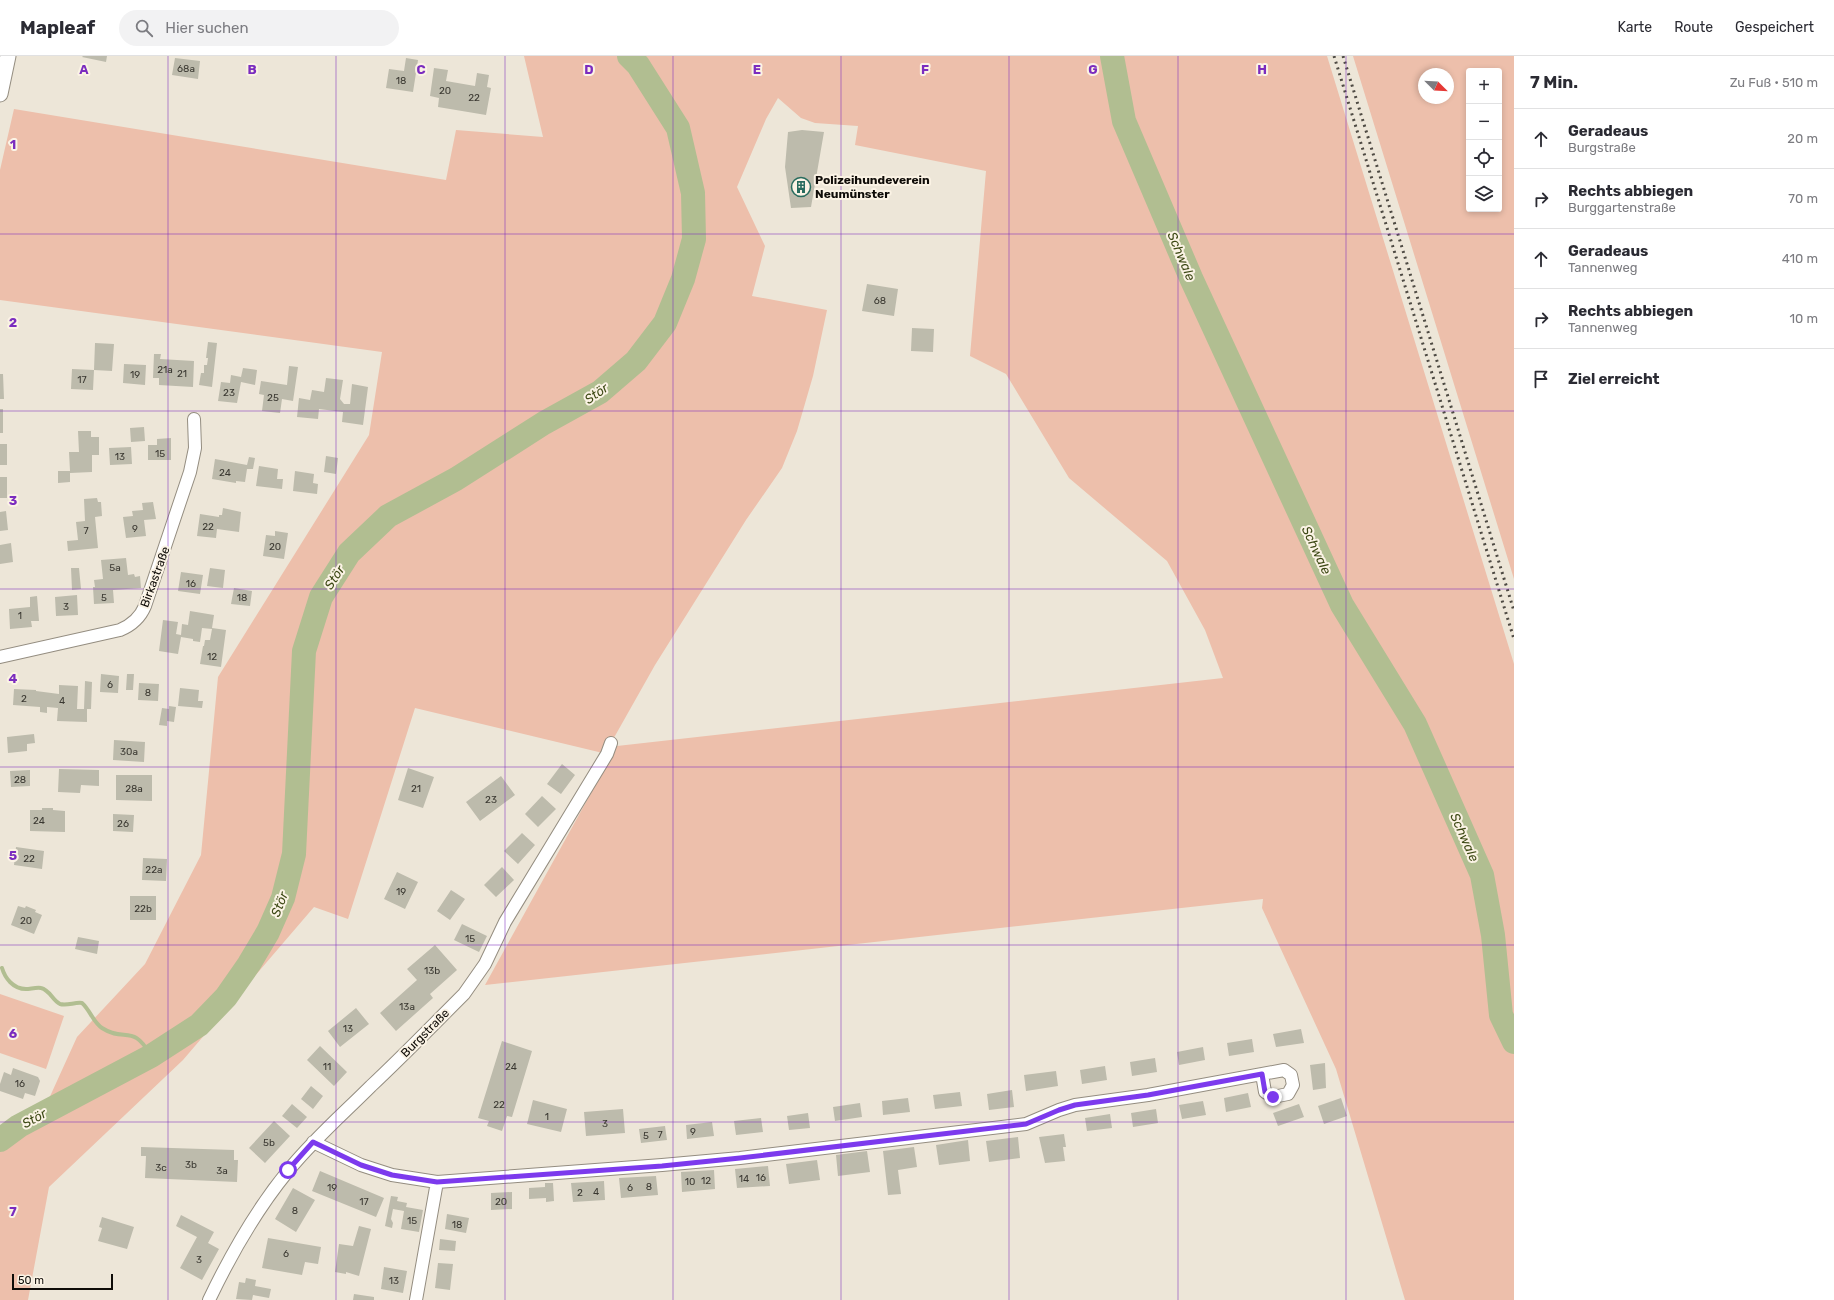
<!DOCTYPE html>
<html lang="de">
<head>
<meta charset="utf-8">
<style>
	body { margin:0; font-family:Rubik,sans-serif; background:#f2f2f3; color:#2b2b33 }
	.controls { position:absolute; right:12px; top:12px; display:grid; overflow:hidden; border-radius:4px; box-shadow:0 2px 6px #0003 }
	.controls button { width:36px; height:36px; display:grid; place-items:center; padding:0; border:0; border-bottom:1px solid #e1e1e2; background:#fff; color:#2b2b33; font:20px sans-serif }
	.compass { position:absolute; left:1418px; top:12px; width:36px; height:36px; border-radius:50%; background:#fff; box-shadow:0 2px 6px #0003; rotate:114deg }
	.scale { position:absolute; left:12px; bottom:10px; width:101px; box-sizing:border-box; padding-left:4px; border:2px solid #0f0c08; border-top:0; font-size:11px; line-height:14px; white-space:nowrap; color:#0f0c08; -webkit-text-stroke:3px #fbf3e5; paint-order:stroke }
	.stop { position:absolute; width:12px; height:12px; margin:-9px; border:3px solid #7c3aed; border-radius:50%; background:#fff }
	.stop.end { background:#7c3aed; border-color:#fff; box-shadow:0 1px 4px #0008 }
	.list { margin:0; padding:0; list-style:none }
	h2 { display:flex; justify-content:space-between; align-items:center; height:52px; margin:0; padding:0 16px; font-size:17px }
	h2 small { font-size:13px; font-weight:400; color:#7c7c81 }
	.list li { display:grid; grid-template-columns:26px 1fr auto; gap:12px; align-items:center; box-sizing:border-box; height:60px; padding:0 16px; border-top:1px solid #e1e1e2 }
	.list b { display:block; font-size:15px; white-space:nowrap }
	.list p { margin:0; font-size:13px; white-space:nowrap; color:#7c7c81 }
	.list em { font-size:13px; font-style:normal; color:#7c7c81 }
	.icon { flex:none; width:22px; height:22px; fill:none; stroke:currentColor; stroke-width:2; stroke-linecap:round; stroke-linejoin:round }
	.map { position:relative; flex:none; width:1514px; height:1244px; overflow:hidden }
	header { display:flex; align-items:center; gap:24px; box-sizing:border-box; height:56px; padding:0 20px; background:#fff; border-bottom:1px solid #e1e1e2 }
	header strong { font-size:19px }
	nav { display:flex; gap:22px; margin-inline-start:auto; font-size:14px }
	.search { width:280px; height:36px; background:#f2f2f3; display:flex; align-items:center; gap:10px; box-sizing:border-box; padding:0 14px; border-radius:22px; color:#7c7c81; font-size:15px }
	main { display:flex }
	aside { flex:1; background:#fff }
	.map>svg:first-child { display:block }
	.green { fill:#edbfab; fill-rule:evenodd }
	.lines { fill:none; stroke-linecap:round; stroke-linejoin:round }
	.stream { stroke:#b1be91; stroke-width:4 }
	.river { stroke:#b1be91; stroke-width:24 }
	.building { fill:#bdbbac }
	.minor-casing { stroke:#948d80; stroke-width:14 }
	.tertiary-casing { stroke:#948d80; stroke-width:17 }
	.minor { stroke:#fff; stroke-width:12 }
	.tertiary { stroke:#fff; stroke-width:15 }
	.rail { stroke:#4e4a43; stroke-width:3; stroke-dasharray:2 4; stroke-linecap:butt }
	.route { stroke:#7c3aed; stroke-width:5 }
	.grid { fill:none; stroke:#7b2cbf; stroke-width:1; stroke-opacity:0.55 }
	.labels { text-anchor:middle; stroke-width:4; stroke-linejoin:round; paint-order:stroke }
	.number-label { font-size:10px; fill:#3a3831 }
	.poi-label { font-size:12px; font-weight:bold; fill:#0f0c08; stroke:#fbf3e5; text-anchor:start }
	.street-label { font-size:12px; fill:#0f0c08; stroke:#fbf3e5 }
	.water-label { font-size:13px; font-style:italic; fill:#3d4915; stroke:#fbf3e5 }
	.grid-label { font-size:13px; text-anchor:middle; font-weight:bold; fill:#7b2cbf; stroke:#fbf3e5; stroke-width:4; stroke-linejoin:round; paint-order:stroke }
</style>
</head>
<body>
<header>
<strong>Mapleaf</strong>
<div class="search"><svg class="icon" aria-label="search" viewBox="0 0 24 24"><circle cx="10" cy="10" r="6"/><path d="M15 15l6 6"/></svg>Hier suchen</div>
<nav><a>Karte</a><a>Route</a><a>Gespeichert</a></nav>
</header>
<main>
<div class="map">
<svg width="1514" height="1244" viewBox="0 0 1514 1244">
	<rect width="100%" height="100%" fill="#ede6d8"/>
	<!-- green -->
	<path class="green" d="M524,0H1327L1514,608V1244H1405L1336,1013L1262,852L1263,843L485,929L617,690L1223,622L1205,574L1167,505L1069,422L1006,318L970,300L986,115L855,89L858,70L815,67L801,62L778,42L766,63L737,131L765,190L752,240L827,254L813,320L797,375L782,412L746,464L655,609L611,687L607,698L415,652L348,863L314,851L183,1004L49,1131L28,1244H0V1084L19,1070L42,1058L77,981L145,908L201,799L218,621L369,379L382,296L0,244V114L14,53L446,124L456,74L543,81ZM526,378L456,423L402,452L525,378Z
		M1353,0H1514V523ZM1469,15H1499V153H1469ZM1424,18H1448V42H1424Z
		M0,938L64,960L46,1013L0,997Z"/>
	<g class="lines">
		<!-- stream -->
		<path class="stream" d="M2,912C5,922 13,933 26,933C30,933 37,931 41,932C50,934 52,944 60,948C67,950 75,946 82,947C90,954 93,966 102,972C125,987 133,967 151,1000"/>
		<!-- river -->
		<path class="river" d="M1112,0L1124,65L1191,222L1342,549L1415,668L1482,819L1493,879L1501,959L1514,986
			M0,1084L19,1070L151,1000L199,969L226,941L249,908L268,876L283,842L294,798L304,595L321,541L349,497L388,460L456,423L544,367L600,336L636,305L665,267L683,223L694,183L693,137L678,72L638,9L629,0"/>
	</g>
	<!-- building -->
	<path class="building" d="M83,0H107L106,6L82,1Z
		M175,2L200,5L198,23L172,19Z
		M406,2L418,4L413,36L386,32L389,13L404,15Z
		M434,12L448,14L446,25L475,30L477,17L489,19L487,31L491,32L486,59L438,51L439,42L430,40Z
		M802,74L824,76L811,151L791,152L785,111L788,76Z
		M867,228L898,233L894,260L862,255Z
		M912,272L934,273L933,296L911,295Z
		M208,286L217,287L212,331L199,329L201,317H204V309H207L208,302H206Z
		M95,287L114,288L112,315L94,314Z
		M154,298H161L160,303L194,305L193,331L159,329V322H153Z
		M124,308L146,309L145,329L123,327Z
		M289,310L298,311L293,345L282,343L280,357L262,355L264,339L259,338L261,325L287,329Z
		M243,312L257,314L255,329L241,326L237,347L218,345L221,326L230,327L231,319L241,321Z
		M72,313L94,314L93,334L71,333Z
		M0,318H3L4,343H0Z
		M326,322L343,324L340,343L344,348H350L352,328L368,331L363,369L342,366L343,356L319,353L318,363L297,361L299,342L310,344L312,334L324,336Z
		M0,353H3V377H0Z
		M144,371L145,385L131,386L130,372Z
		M78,375H91V381H99V399H92V416L70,417V426L58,427V415H70L69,396H79Z
		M171,382V404H148V389H157V383Z
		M0,388H7V409H0Z
		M131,391L132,408L110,409L109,392Z
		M326,400L338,402L336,418L324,416Z
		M249,401L255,402L253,413H247L245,426L236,425V427L212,423L215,403L247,409Z
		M259,410L278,413L277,423H283L282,433L256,430Z
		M295,415L314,418L313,427L318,428L317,438L293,435Z
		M0,421H7V442H0Z
		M97,442L98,446H101L102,460L95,461L98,492L68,495L67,485L78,484L76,466L85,465L84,443Z
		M153,446L156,463L144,464L146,480L126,482L123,461L133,460L132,455L143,454L142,447Z
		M223,452L241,456L239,476L217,473L216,482L197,480L200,458L219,461V459H222Z
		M6,455L8,474L0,475V456Z
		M275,475L288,477L284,503L263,500L266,479L275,480Z
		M11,487L13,506L0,508V489Z
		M126,502L128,519L134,518L135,521L140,520L141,532L113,534L114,547L94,548L93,531H95L94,524L103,523L101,504Z
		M71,512H79L81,533L72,534Z
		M210,512L225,514L223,532L207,530Z
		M181,516L203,519L200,538L178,535Z
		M234,532L252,535L250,550L231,548Z
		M77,539L78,559L56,560L55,541Z
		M37,540L39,565H31L32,571L10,573L9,553L30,551V541Z
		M190,555L214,559L212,572L226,574L221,611L200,608L203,590H204L205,584H210L212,573L202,572L200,586L193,585V583L181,581L178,598L159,595L163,564L178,566L176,578L181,579L182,568L188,569Z
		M101,618L119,620L118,637L100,636Z
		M127,618H134L133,634H126Z
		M85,625L92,626L91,653H87V666L57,665L58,652L47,651V657L40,656V651L13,649L14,633L36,634V635L59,638V629L78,630L77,653H84Z
		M139,627L159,628L158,645L138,644Z
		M180,632L199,634L198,645H203L202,652L178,650Z
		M169,650L176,651L174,666L167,665V670L159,669L162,652L169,653Z
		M34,678L35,687L27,688V695L8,697L7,681Z
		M114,684L145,686L144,706L113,704Z
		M562,708L575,719L561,738L547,728Z
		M408,712L434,721L423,752L398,744Z
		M59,713L99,714V730L81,729L80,737L58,736Z
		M30,714V730L11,731L10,715Z
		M116,719H152V745L116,744Z
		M501,720L515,739L480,765L466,746Z
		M542,740L556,753L538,771L525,758Z
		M42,752H53V754L65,755V776L30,775V754H42Z
		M113,758L134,759L133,776L113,775Z
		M522,777L535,789L518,808L504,795Z
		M16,791L44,795L42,813L14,809Z
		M143,802L167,803L166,825L142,824Z
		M502,811L514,824L496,841L484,829Z
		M397,816L418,826L405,853L384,843Z
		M451,834L465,843L450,864L437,855Z
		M130,840H156V864H130Z
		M18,850L25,852L26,850L36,854L35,856L42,859L34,878L11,869Z
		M462,868L487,880L479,896L454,884Z
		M78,881L99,885L97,898L75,893Z
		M435,889L457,914L430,938L433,942L396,975L380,957L417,924L407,913Z
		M356,952L369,968L340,991L328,975Z
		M1301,973L1304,987L1276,991L1273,978Z
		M1252,983L1254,996L1229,1000L1227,987Z
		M502,985L532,995L512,1061L507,1060L502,1075L487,1070L489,1065L478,1062Z
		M320,990L347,1016L334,1030L307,1004Z
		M1203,991L1205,1004L1179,1009L1177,996Z
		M1155,1002L1157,1016L1132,1020L1130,1006Z
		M1325,1007L1326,1032L1313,1034L1310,1009Z
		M1105,1010L1107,1024L1082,1028L1080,1014Z
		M13,1012L38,1021L40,1025L35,1040L25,1037L23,1043L0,1035V1028L4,1016L11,1019Z
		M1056,1015L1058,1030L1026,1035L1024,1019Z
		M311,1030L323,1040L313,1053L301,1043Z
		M1012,1034L1014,1051L989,1054L987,1038Z
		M960,1036L962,1050L935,1053L933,1039Z
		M1248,1037L1251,1051L1226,1056L1224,1042Z
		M908,1042L910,1056L883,1059L882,1045Z
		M1341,1042L1347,1060L1324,1068L1318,1050Z
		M533,1044L567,1053L561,1076L527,1068Z
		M1203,1045L1206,1059L1182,1063L1179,1049Z
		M860,1047L862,1061L835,1065L833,1051Z
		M292,1048L307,1061L297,1072L282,1060Z
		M1299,1048L1304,1061L1278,1070L1273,1057Z
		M623,1053L625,1077L586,1080L584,1056Z
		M1156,1053L1158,1067L1133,1071L1131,1057Z
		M808,1057L810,1072L789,1074L787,1060Z
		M1110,1058L1112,1072L1087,1075L1085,1062Z
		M761,1062L763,1076L736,1079L734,1065Z
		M274,1065L290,1080L265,1107L249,1092Z
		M712,1066L714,1080L687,1083L686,1069Z
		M665,1070L667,1084L641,1087L639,1073Z
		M1064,1078L1066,1091H1063L1065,1105L1045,1107L1039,1081Z
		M1018,1081L1020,1102L989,1106L986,1085Z
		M968,1084L970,1105L939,1109L936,1089Z
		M141,1091L234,1094V1104H238L237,1126L145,1122L146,1100H141Z
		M914,1091L917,1111L898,1114L901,1138L888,1139L883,1095Z
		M867,1095L870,1116L838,1120L836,1099Z
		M817,1104L820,1124L789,1128L786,1108Z
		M768,1110L770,1130L737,1132L735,1113Z
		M714,1114L715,1133L682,1136L681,1116Z
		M320,1115L384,1142L376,1161L312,1135Z
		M656,1120L658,1139L621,1142L619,1122Z
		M604,1125L605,1144L573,1146L571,1127Z
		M545,1127H553L554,1145L546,1146V1142L529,1143V1132L545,1131Z
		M293,1132L315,1144L296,1176L275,1163Z
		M512,1136V1153L491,1154V1137Z
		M391,1140L398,1141L397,1145L407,1147L406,1151L423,1154L419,1176L401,1173L404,1155L393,1153L391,1163L393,1167L392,1172L385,1170Z
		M447,1158L469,1162L466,1177L445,1173Z
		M181,1159L214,1176L208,1187L219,1193L202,1224L180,1212L197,1181L176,1170Z
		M102,1161L134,1171L127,1193L98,1185L102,1172L99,1171Z
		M359,1170L371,1173L359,1220L346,1216V1218L335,1216L339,1188L353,1190Z
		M268,1182L321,1191L318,1208L305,1206L302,1219L262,1212Z
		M440,1183L456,1185L455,1195L439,1194Z
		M438,1207L453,1208L450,1234L435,1232Z
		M384,1211L407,1215L403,1237L381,1233Z
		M246,1222L256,1224L255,1230L271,1233L269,1242L253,1239L252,1244L236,1243L239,1226L245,1227Z
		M354,1238L374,1241V1244H353Z"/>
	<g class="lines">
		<defs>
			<path id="minor" d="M0,601L120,574C132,569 140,562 145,550L190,416L195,392L194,363
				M313,1086L361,1109L392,1119L437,1126L416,1244
				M437,1126L662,1109L740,1102L1026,1068L1059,1054L1075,1049L1148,1039L1284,1014L1291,1019L1293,1029L1288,1038L1273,1041L1265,1036L1262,1018
				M209,1244C231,1198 256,1154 288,1115C313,1084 343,1058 371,1030C403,1000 433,969 464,938L485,908L505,866L607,698L611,687"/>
			<path id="tertiary" d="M0,38L8,0"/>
		</defs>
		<!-- minor casing -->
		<use href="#minor" class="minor-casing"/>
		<!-- tertiary casing -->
		<use href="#tertiary" class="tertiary-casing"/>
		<!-- minor -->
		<use href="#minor" class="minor"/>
		<!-- tertiary -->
		<use href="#tertiary" class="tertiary"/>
		<!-- rail -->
		<path class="rail" d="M1334,0L1514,583
			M1343,0L1514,555"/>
	</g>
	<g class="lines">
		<!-- route -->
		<path class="route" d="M288,1114L313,1086L361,1109L392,1119L437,1126L662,1110L740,1102L1026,1068L1059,1054L1075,1049L1148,1039L1262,1018L1265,1036L1273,1041"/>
	</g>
	<!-- grid -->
	<path class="grid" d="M168,0V1244M336,0V1244M505,0V1244M673,0V1244M841,0V1244M1009,0V1244M1178,0V1244M1346,0V1244M0,178H1514M0,355H1514M0,533H1514M0,711H1514M0,889H1514M0,1066H1514"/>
	<!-- icons -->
	<defs>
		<symbol id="building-ring" viewBox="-11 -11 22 22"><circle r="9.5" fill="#fbf3e5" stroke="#286c5e" stroke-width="1.5"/><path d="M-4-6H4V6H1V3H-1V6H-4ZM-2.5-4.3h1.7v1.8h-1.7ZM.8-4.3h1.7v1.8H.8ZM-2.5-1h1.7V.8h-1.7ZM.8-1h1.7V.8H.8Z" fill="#286c5e"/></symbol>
	</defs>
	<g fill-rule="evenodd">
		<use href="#building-ring" x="790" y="120" width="22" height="22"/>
	</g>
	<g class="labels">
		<!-- number labels -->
		<g class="number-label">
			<text x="186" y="16">68a</text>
			<text x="401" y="28">18</text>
			<text x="445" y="38">20</text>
			<text x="474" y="45">22</text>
			<text x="880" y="248">68</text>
			<text x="165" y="317">21a</text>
			<text x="182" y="321">21</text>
			<text x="135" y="322">19</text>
			<text x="82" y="327">17</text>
			<text x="229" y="340">23</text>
			<text x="273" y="345">25</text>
			<text x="160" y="401">15</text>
			<text x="120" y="404">13</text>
			<text x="225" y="420">24</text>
			<text x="208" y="474">22</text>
			<text x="135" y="476">9</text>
			<text x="86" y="478">7</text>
			<text x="275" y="494">20</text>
			<text x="115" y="515">5a</text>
			<text x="191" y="531">16</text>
			<text x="104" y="545">5</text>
			<text x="242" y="545">18</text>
			<text x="66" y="554">3</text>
			<text x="20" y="563">1</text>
			<text x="212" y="604">12</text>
			<text x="110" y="632">6</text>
			<text x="148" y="640">8</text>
			<text x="24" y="646">2</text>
			<text x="62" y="648">4</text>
			<text x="129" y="699">30a</text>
			<text x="20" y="727">28</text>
			<text x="134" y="736">28a</text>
			<text x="416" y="736">21</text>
			<text x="491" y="747">23</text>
			<text x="39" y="768">24</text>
			<text x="123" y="771">26</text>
			<text x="29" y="806">22</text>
			<text x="154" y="817">22a</text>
			<text x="401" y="839">19</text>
			<text x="143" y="856">22b</text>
			<text x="26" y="868">20</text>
			<text x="470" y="886">15</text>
			<text x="432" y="918">13b</text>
			<text x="407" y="954">13a</text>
			<text x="348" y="976">13</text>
			<text x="327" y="1014">11</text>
			<text x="511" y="1014">24</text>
			<text x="20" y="1031">16</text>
			<text x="499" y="1052">22</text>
			<text x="547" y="1064">1</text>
			<text x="605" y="1071">3</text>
			<text x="693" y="1079">9</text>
			<text x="660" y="1082">7</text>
			<text x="646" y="1083">5</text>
			<text x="269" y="1090">5b</text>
			<text x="191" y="1112">3b</text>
			<text x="161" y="1115">3c</text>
			<text x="222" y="1118">3a</text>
			<text x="761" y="1125">16</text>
			<text x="744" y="1126">14</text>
			<text x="706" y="1128">12</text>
			<text x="690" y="1129">10</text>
			<text x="649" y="1134">8</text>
			<text x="332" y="1135">19</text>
			<text x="630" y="1135">6</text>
			<text x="596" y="1139">4</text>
			<text x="580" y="1140">2</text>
			<text x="364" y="1149">17</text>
			<text x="501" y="1149">20</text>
			<text x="295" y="1158">8</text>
			<text x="412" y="1168">15</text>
			<text x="457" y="1172">18</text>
			<text x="286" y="1201">6</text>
			<text x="199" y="1207">3</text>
			<text x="394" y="1228">13</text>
		</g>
		<!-- poi labels -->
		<g class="poi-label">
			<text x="815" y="128">Polizeihundeverein<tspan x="815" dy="14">Neumünster</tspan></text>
		</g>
		<!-- street labels -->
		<g class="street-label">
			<text transform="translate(155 521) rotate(-70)" y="4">Birkastraße</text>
			<text transform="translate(425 977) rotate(-45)" y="4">Burgstraße</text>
		</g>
		<!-- water labels -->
		<g class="water-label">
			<text transform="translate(1182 200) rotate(67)" y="5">Schwale</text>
			<text transform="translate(596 337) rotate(-35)" y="5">Stör</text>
			<text transform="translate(1317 494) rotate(65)" y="5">Schwale</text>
			<text transform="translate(334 521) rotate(-57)" y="5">Stör</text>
			<text transform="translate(1465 781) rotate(66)" y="5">Schwale</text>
			<text transform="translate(279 848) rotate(-69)" y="5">Stör</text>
			<text transform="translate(34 1062) rotate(-29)" y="5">Stör</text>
		</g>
	</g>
	<g class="grid-label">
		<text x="84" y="18">A</text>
		<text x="252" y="18">B</text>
		<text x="421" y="18">C</text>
		<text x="589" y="18">D</text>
		<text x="757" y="18">E</text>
		<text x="925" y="18">F</text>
		<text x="1093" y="18">G</text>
		<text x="1262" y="18">H</text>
		<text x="13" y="93">1</text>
		<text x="13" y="271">2</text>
		<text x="13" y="449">3</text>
		<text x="13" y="627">4</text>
		<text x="13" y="804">5</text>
		<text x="13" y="982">6</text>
		<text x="13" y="1160">7</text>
	</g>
</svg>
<div class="controls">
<button>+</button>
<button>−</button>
<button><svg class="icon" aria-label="locate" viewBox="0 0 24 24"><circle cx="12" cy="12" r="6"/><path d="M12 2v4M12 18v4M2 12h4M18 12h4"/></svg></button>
<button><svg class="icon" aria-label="layers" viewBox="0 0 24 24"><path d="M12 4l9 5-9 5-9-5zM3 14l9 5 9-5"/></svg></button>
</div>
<svg class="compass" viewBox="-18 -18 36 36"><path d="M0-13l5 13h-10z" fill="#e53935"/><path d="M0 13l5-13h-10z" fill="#7c7c81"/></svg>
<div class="scale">50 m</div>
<div class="stop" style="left:288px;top:1114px"></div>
<div class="stop end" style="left:1273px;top:1041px"></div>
</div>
<aside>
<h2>7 Min.<small>Zu Fuß · 510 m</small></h2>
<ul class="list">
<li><svg class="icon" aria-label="ahead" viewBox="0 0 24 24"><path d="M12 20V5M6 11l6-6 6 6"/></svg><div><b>Geradeaus</b><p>Burgstraße</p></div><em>20 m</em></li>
<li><svg class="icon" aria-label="right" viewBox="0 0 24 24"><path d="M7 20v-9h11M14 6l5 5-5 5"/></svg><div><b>Rechts abbiegen</b><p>Burggartenstraße</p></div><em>70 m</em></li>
<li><svg class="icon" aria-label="ahead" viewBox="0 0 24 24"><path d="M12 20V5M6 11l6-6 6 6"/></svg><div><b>Geradeaus</b><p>Tannenweg</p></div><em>410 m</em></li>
<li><svg class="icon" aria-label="right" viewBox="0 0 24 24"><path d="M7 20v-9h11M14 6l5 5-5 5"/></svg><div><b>Rechts abbiegen</b><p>Tannenweg</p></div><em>10 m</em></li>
<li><svg class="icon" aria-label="arrive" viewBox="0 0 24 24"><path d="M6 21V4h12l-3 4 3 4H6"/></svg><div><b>Ziel erreicht</b></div></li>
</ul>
</aside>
</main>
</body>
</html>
